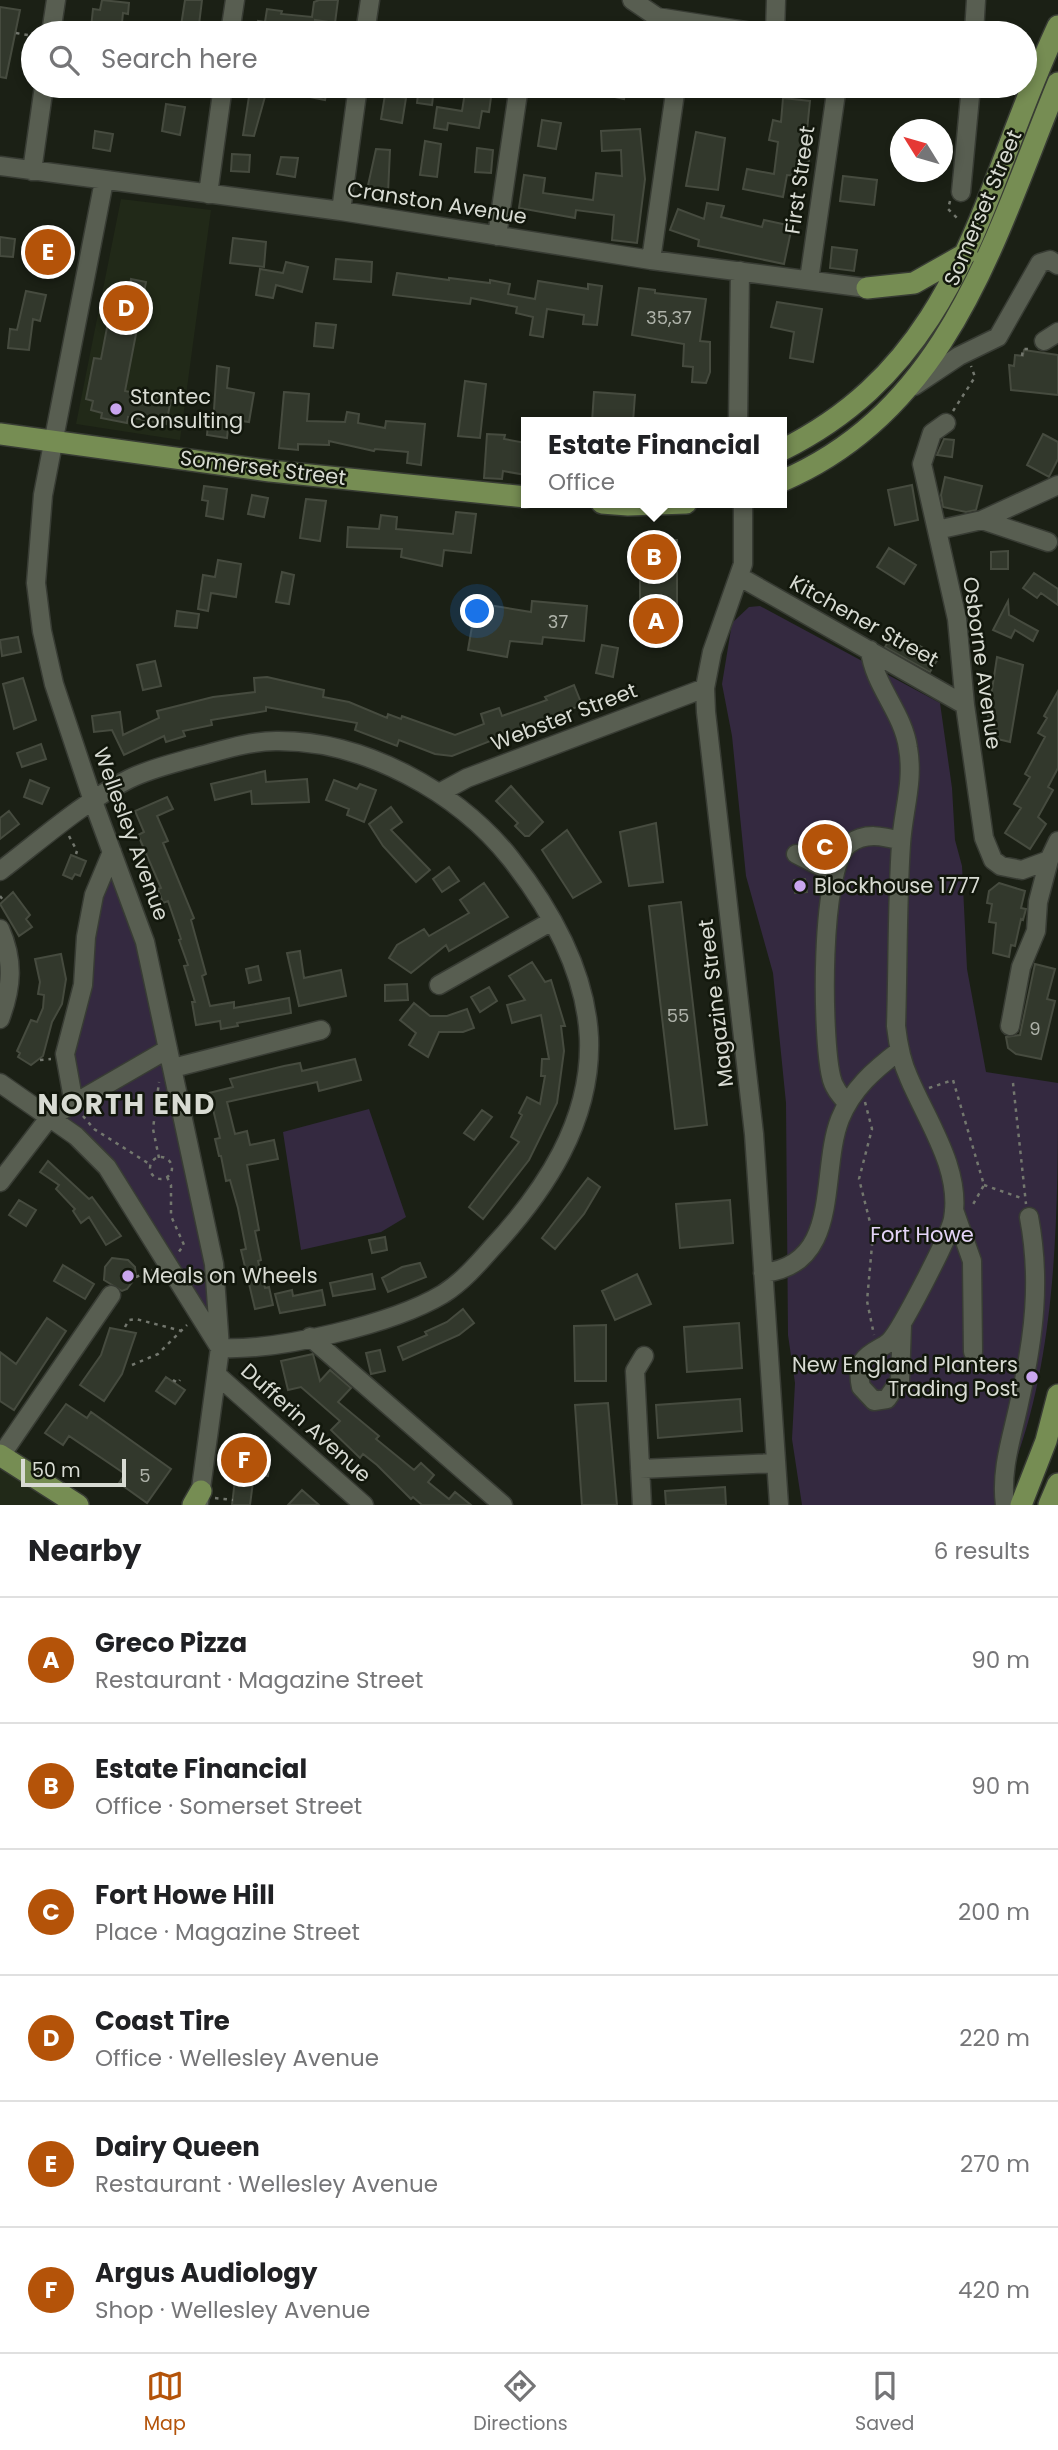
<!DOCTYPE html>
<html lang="en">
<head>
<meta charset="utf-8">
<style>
	body { margin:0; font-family:Poppins,sans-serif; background:#f6f6f6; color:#202124 }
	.compass { position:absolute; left:890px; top:119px; width:63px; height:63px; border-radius:50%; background:#fff; box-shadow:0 4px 10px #0003; rotate:307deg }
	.scale { position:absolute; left:21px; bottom:18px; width:105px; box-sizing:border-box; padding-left:7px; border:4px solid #d8dbd3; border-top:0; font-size:19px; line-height:24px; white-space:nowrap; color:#d8dbd3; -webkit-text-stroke:5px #12170c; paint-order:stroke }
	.you { position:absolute; left:478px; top:612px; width:24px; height:24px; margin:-18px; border:5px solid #fff; border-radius:50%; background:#1a73e8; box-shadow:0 0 0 10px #1a73e833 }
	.badge { display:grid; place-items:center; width:46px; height:46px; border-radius:50%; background:#b45309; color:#fff; font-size:23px; font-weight:700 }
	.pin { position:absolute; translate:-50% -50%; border:4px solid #fff; box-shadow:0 2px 7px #0006 }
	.popup { position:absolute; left:521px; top:417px; width:266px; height:91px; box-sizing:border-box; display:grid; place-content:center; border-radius:0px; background:#fff; filter:drop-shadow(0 2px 5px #0005); font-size:23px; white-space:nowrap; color:#757577 }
	.popup b { font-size:26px; color:#202124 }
	.popup::after { content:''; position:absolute; left:50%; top:100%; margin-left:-14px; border:14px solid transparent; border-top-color:#fff }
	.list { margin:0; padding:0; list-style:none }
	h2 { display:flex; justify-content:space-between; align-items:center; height:91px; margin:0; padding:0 28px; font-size:30px }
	h2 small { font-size:23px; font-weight:400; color:#757577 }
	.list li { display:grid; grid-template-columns:46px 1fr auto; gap:21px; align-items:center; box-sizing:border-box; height:126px; padding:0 28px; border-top:2px solid #e0e0e0 }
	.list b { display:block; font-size:26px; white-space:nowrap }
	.list p { margin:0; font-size:23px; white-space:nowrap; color:#757577 }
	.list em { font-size:23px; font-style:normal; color:#757577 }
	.icon { flex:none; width:38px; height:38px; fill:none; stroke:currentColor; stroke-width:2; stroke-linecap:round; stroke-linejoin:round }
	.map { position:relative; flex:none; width:1058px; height:1505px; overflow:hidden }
	.search { position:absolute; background:#fff; box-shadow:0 4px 10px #0003; left:21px; right:21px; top:21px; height:77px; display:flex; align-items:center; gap:18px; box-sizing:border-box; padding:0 24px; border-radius:38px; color:#757577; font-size:26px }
	.sheet { height:847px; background:#fff }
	nav { display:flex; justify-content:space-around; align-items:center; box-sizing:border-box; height:98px; border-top:2px solid #e0e0e0; background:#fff; font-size:19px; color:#757577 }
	nav a { display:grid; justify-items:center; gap:4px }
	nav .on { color:#b45309 }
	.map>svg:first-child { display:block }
	.built { fill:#212918 }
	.green { fill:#342940 }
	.building { fill:#32382c; stroke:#464b3f; stroke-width:2 }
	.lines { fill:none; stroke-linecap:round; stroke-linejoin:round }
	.minor-casing { stroke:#383c34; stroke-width:21 }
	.major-casing { stroke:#383c34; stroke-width:24 }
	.path { stroke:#73776e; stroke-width:2.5; stroke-dasharray:3.5 5; stroke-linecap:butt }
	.minor { stroke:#585e51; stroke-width:18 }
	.major { stroke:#768d53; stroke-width:21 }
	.poi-dot { fill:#c9a5ee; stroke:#12170c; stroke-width:2.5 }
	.labels { text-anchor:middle; stroke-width:5; stroke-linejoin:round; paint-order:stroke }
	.number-label { font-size:18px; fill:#aeb2a9 }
	.street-label { font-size:21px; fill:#d8dbd3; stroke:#12170c }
	.poi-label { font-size:21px; fill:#d8dbd3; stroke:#12170c; text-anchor:start }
	.park-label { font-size:21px; fill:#e4d4f7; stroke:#12170c }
	.district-label { font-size:28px; font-weight:bold; letter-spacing:2px; fill:#d8dbd3; stroke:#12170c }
</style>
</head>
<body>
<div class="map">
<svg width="1058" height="1505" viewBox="0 0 1058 1505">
	<rect width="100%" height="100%" fill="#1b2015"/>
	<!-- built -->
	<path class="built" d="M121,199L211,210L180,440L76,424Z
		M0,1455L78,1505H0Z"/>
	<!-- green -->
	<path class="green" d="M760,606L940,703L952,788L955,840L962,866L967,969L986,1072L1058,1083C1058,1221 1058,1381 997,1505H802L792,1439L795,1383L788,1335L786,1103L773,973L746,876L732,736L722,684L732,623L749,607Z
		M112,852L155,979L220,1348L120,1184L49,1118L74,1104L65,1054Z
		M369,1109L406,1217L381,1232L301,1250L283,1132Z"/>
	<!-- building -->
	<path class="building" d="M102,0L129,3L128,14L123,13L121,32L91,28L93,9L100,10Z
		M185,0H202L198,33L180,32Z
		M319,0H338L335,23L315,20L314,33H299V29L275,25L273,33H256L258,21L265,22L267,9L282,11L281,14L312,17L314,2Z
		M0,7L20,10L6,78L0,77Z
		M281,86H328L325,100L280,91Z
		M419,86L434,88L432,105L417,103Z
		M466,86L492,90L489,112L482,111L479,128L448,123L447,130L434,128L437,107L462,111Z
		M585,86H627L624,99L584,90Z
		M250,90L266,93L254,136L243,135Z
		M385,95L406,98L402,123L381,119Z
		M783,98L810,101L805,150L810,151L807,177L787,175L783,197L743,189L747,169L774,174L778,142L769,140L773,120L781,122Z
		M166,104L185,107L180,135L162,131Z
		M542,120L561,123L556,149L538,146Z
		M640,129L645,179L637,243L612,240L614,215L576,210L575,218L519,208L524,175L545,178L543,193L593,200L596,173L622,176L621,150L602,151L601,131Z
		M95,131L113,134L110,151L93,148Z
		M696,132L725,138L718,190L686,186Z
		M425,141L441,144L437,177L420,175Z
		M477,148L493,150L491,173L475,172Z
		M376,149L390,150L388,193L367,190Z
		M232,154L250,155L249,172L231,171Z
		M281,157L298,158L295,177L277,174Z
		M843,176L877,180L874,205L840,201Z
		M707,203L724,206L721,217L762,227L764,220L792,226L784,264L698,246L699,240L670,230L678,209L704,219Z
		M0,237L15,239L13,257L0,256Z
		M233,238L266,242L264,267L230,263Z
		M832,247L857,250L854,271L830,268Z
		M37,250L62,256L58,273L33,267Z
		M336,259L372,262L371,282L334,279Z
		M286,262L308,267L302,292L276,285L273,298L256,295L260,269L283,273Z
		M397,273L449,280V278L490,283V280L510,284L508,294L535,299L538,281L588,289V284L602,286L597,325L583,324L584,315L547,309L543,337L530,335L533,317L516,313L517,307L471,298L470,304L393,295Z
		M131,279L146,282L125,391L171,400L166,424L128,417L127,423L101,418L102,413L91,410L93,401L86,399L94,358L101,359L114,291L124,284L130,285Z
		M639,288L655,290V293L706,299L700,341L710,342V372L706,383L692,382L693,367L683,366L684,344L632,335Z
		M26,291L46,295L40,321L33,319L29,350L8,348L10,329L17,330Z
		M777,302L822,309L813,362L790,358L794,332L771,327Z
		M316,323L336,325L333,348L314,346Z
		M1024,350L1058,355V395L1011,390L1009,365L1014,366L1015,355L1023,356Z
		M217,366L229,368L227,388L254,393L249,422L229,419L227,438L207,435L208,424H213Z
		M465,381L486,384L480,438L458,436Z
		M284,392L309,394L307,421L345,422L347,412L359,414L358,423L385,428L386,421L425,424L421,465L407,463L408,452L375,449L374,451L329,441V445L298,444V450L279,448Z
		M594,392L635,395L633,422H592Z
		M487,434L505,435L504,439L526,443V475L503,471L502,479L484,478Z
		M1043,434L1058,442V459L1049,477L1027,465Z
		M944,439L954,440L952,457L937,455Z
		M945,477L982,486L976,510L966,512L943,507L941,495Z
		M912,485L918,520L895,525L888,490Z
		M204,486L227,489L223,519L206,516L208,501L202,500Z
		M252,495L268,498L264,517L248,514Z
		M306,499L326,501L320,541L300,538Z
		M456,512L476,514L471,553L444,550L442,566L401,557L402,549L347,547L348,527L379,529L381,515L397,517L396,529L453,534Z
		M640,540H677V627H640Z
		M889,548L916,565L904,584L877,567Z
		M1008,551V569H991V552Z
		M218,560L241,564L236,597L211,593L208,611L198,609L203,575L215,577Z
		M282,572L294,575L289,604L276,602Z
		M1034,573L1058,589V605L1041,593L1037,598L1023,588Z
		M532,601L587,606L584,641L543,637L542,644L510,641L507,657L468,650L476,603L531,612Z
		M1008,601L1009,615L1038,631L1033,641L1015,630L1011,638L993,630Z
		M177,611L199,614L197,628L175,626Z
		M894,631L939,657L930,672L885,647Z
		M18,637L21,652L2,656L0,640Z
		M602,645L618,648L613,677L596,673Z
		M997,657L1023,665L1010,742L985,736Z
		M155,661L161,686L143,690L137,665Z
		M267,677L324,690L323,697L349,702L387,718L388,714L401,719L402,716L455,735L484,724L481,714L499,708L502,716L547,700L545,697L574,685L582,705L452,756L435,754L399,740L397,746L355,730L357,723L266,707V711L211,720L212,725L183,731L185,736L166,742L164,736L124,755L112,730L94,732L92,716L120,712L123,735L159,718L157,711L213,697L255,692L254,678Z
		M23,678L36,720L14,729L3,684Z
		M1058,691V768L1048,787L1053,790L1038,817L1046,824L1030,849L1005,833L1021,808L1014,804L1030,777L1025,774L1045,737L1038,733L1047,718L1044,716Z
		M41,744L46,759L22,767L17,753Z
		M265,771L266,782L307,779L309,802L252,804L251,791L215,800L211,784Z
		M30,780L49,788L42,804L24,797Z
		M334,780L357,789L360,784L376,790L364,822L347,815L349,809L326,800Z
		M511,786L543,822L529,836H525L515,826L518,823L496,801Z
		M167,797L173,809L157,816L168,841L163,843L194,918L191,920L206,974L202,976L210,1006L234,1002V1008L289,998L291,1013L237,1023L238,1026L221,1029L220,1021L196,1025L192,1002H195L184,966L188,965L179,940L181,939L168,901L163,903L158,889L161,888L138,835L144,832L135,811Z
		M391,807L402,822L391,830L430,870L416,882L383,846L369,824Z
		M9,811L19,824L0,839V818Z
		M656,823L663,882L629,886L620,832Z
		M567,830L601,882L573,898L542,850Z
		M71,855L86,861L80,876L75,874L72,879L63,875Z
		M449,867L459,881L442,892L433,879Z
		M805,879L807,892L795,893L794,880Z
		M484,883L508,917L449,951L446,945L411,973L389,958L397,945L424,929L429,936L469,913L460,900Z
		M999,883L1025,891L1021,908L1026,909L1023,920L1021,919L1015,946L1011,945L1009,957L993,953L996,923L989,922L992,904L987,903L989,891Z
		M13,892L30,915L26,919L32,927L19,936L0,904Z
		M681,902L707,1125L675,1129L649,906Z
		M300,951L304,978L341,970L346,996L299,1006L287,953Z
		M61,954L66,979L62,1004L52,1022L43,1056L31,1065L18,1057L20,1053L17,1051L31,1020L37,1022L43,1008L44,995L38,994L40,982L35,959Z
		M532,962L545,982L551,980L565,1026H561L564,1051L557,1103L529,1160L483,1219L469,1207L519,1142L511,1137L522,1115L519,1113L527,1097L540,1104L545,1076H541L542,1059H549L541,1015L512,1023L507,1005L525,1000L509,976Z
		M1035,964L1055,969L1047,999L1055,1001L1041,1059L1016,1054L1008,1048L1006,1037L1020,1035Z
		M258,966L261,980L249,983L246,969Z
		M407,984L408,1000L385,1001V985Z
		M489,987L497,1001L480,1012L471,997Z
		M414,1003L430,1016H447L467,1009L474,1028L463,1032H439L428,1057L409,1045L416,1033L400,1020Z
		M355,1059L361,1080L319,1091L317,1082L227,1102L235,1134L247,1131L250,1145L274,1140L278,1159L247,1165L259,1230L255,1231L261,1260L258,1261L265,1288L269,1287L273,1305L255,1309L241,1250L246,1249L238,1208L230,1180L226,1181L221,1156H219L215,1139L220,1138L209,1093L233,1087L230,1079L284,1066L300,1063L302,1071Z
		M482,1110L492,1117L474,1140L464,1133Z
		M48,1161L89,1199L92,1197L121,1236L106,1245L89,1217L81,1223L73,1211L75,1209L56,1189L59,1185L40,1172Z
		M588,1178L600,1187L584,1214L555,1249L542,1238Z
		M19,1200L36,1210L26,1226L9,1215Z
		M730,1200L733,1243L680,1248L676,1204Z
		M385,1237L387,1250L372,1253L369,1240Z
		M112,1258L128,1260L135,1267L136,1277L127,1289L122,1291L104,1280L105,1267Z
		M420,1263L426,1277L388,1292L382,1278L402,1267Z
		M63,1265L94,1284L85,1299L54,1281Z
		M372,1274L375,1289L333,1296L330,1283Z
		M637,1274L651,1304L615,1320L602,1291Z
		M292,1290L293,1296L322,1290L325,1305L280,1313L275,1294Z
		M463,1309L474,1323L459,1335L403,1360L398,1347L427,1335L425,1332L447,1322Z
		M47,1318L66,1331L14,1410L0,1401V1352L16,1364Z
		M739,1323L742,1368L687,1372L684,1327Z
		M606,1325V1381H575L574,1326Z
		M110,1328L136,1333L122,1374L104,1401L80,1385L101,1355Z
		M380,1350L385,1371L371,1374L366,1353Z
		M313,1354L320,1381L330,1370L351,1388L338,1402L379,1436L376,1439L414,1470L421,1463L434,1475L428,1482L449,1499L455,1492L471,1505H422L413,1497L411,1499L377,1465L363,1454L360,1458L331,1430L340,1421L301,1387L288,1390L281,1361Z
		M166,1377L185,1390L175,1404L156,1391Z
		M740,1399L742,1431L658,1438L656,1405Z
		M608,1403L617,1505H582L575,1405Z
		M66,1404L87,1418L91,1412L171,1469L147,1503L119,1483L125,1474L69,1436L63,1445L45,1433Z
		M238,1454L270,1457L268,1476L254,1474L250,1505H232Z
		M725,1487L726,1505H666L665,1491Z
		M302,1490L319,1505H288Z"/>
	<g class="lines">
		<defs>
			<path id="minor" d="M632,0L657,17L759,33
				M51,33L56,0
				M230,33L235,0
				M365,33L370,0
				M775,33L776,0
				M974,33L976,0
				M0,166L341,211L651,260L867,288
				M32,171L44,86
				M104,181L43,495L36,583L42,631L54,684L93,801L145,942L214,1264L220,1348L199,1503
				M961,192L971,86
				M208,194L223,86
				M341,211L358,86
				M497,236L519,86
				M651,260L676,86
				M809,280L837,86
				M1044,341L1058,332
				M914,386L959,356L998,337L1040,263L1050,260L1058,265
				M738,422L740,271
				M946,423L932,433L922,464L957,619L965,705L984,838L993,860L1001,866L1022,870L1049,860
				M743,503V564L712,652L705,688L706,712L754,1134L779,1505
				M982,520L1048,542
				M937,530L982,520L1058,485
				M740,577L965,705
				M870,650C874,686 903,712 908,748C914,782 903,811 901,844C897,905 898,965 896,1026C898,1044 901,1061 909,1078C927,1121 962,1170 953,1219C950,1235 900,1332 889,1342C881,1349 870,1351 863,1361C858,1369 859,1378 861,1387L874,1401L887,1399L900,1380L902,1325
				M441,792L467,778L705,688
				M796,854L833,873
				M0,871C42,839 83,802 129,779C149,769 171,764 192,758C220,751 248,741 276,741C364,740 458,792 511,859C551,910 586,973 589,1038C592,1121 545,1191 491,1249C477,1265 462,1282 443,1294C393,1324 278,1351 220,1348
				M0,929C14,961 12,987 0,1019
				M439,985L552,921
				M1010,1026L1021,967L1036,931L1038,902L1049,860L1058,841
				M173,1068L321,1030
				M0,1083L76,1136L107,1167L218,1345
				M847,1103C840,1095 833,1087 831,1076C822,1037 819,868 849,844C865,832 883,836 901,841
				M74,1104L65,1054L83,985L86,937L94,895L112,852
				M0,1182L49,1118L168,1049
				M954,1210L972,1261L973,1352
				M763,1273C843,1265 819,1172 840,1119C852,1089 874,1070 899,1051
				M310,1337L503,1505
				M217,1375L364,1505
				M0,1457L111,1295
				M640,1469L776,1463
				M642,1505L635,1371L644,1356
				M1005,1505C1000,1469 1013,1434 1020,1399C1034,1337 1041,1280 1029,1217"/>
			<path id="major" d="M867,288L914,283L967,253
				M0,434L270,471L526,497
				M782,450C963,360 981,190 1058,26
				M782,481C950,409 995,236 1058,83
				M602,503L628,505L686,503
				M0,1455L78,1505
				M193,1505L201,1491
				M1021,1505L1046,1441L1058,1395
				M1049,1505L1058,1484"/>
		</defs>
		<!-- minor casing -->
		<use href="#minor" class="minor-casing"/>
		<!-- major casing -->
		<use href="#major" class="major-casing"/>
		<!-- path -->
		<path class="path" d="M16,33L33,36
			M950,201L948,209L960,221
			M1022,356L1023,349H1030
			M953,411L975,377L971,366
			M69,836L77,851L76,854
			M0,896L3,900
			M40,1060L51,1059
			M1013,1083L1026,1204
			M929,1088L953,1080L984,1185L971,1208
			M865,1102L872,1129L859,1179L873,1234L867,1301L874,1335
			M83,1116L94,1129L151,1165
			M150 1168a11 11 0 1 1 22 0a11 11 0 1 1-22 0Z
			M159,1158L153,1129L159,1082
			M167,1177L171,1185V1216L184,1245L178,1253
			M984,1185L1024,1199
			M136,1277L152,1270
			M125,1327L129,1320L136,1319L182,1331
			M132,1365L158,1354L187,1325
			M173,1380L178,1383L180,1380
			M215,1498L233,1500"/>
		<!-- minor -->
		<use href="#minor" class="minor"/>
		<!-- major -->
		<use href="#major" class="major"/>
	</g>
	<!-- markers -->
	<g class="poi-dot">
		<circle cx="116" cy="409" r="7"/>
		<circle cx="800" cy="886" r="7"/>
		<circle cx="128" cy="1276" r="7"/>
		<circle cx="1032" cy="1377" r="7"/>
	</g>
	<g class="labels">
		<!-- number labels -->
		<g class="number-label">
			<text x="669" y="324">35,37</text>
			<text x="558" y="628">37</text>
			<text x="678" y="1022">55</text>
			<text x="1035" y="1035">9</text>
			<text x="145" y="1482">5</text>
		</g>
		<!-- street labels -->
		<g class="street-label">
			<text transform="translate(800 180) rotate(-82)" y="7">First Street</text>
			<text transform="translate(437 203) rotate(9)" y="7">Cranston Avenue</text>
			<text transform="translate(983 208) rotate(-67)" y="7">Somerset Street</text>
			<text transform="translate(263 468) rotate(7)" y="7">Somerset Street</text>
			<text transform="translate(864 621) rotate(29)" y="7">Kitchener Street</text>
			<text transform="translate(982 663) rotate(82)" y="7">Osborne Avenue</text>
			<text transform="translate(564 717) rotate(-21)" y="7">Webster Street</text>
			<text transform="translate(131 834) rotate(70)" y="7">Wellesley Avenue</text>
			<text transform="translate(716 1003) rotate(-97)" y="7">Magazine Street</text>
			<text transform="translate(306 1423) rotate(42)" y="7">Dufferin Avenue</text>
		</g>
		<!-- poi labels -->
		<g class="poi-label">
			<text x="130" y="404">Stantec<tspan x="130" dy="24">Consulting</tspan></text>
			<text x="814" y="893">Blockhouse 1777</text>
			<text x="142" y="1283">Meals on Wheels</text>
			<text x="1018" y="1372" text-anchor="end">New England Planters<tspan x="1018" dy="24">Trading Post</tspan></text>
		</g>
		<!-- park labels -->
		<g class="park-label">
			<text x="922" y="1242">Fort Howe</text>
		</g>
		<!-- district labels -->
		<g class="district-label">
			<text x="127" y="1114">NORTH END</text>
		</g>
	</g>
</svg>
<svg class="compass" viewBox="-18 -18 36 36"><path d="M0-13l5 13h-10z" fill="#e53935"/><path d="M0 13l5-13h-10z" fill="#757577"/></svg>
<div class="scale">50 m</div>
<div class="you"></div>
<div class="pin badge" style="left:656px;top:621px">A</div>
<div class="pin badge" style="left:654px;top:557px">B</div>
<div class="popup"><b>Estate Financial</b>Office</div>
<div class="pin badge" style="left:825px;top:847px">C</div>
<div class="pin badge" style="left:126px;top:308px">D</div>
<div class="pin badge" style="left:48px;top:252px">E</div>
<div class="pin badge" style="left:244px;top:1460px">F</div>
<div class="search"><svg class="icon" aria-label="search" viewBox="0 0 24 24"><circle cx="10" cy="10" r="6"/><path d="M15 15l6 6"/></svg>Search here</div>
</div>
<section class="sheet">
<h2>Nearby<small>6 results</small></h2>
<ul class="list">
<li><span class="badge">A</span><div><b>Greco Pizza</b><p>Restaurant · Magazine Street</p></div><em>90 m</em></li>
<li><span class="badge">B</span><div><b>Estate Financial</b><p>Office · Somerset Street</p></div><em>90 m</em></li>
<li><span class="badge">C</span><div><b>Fort Howe Hill</b><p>Place · Magazine Street</p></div><em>200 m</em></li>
<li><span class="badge">D</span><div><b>Coast Tire</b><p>Office · Wellesley Avenue</p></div><em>220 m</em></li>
<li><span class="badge">E</span><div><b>Dairy Queen</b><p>Restaurant · Wellesley Avenue</p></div><em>270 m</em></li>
<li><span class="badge">F</span><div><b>Argus Audiology</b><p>Shop · Wellesley Avenue</p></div><em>420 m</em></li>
</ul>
</section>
<nav>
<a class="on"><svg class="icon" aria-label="map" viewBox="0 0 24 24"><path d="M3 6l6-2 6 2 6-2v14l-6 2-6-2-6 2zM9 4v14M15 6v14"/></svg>Map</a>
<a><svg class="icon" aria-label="directions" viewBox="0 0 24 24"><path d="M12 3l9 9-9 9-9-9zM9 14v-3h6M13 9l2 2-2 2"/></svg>Directions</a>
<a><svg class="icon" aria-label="saved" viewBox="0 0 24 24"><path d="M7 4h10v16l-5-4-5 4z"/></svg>Saved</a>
</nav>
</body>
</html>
